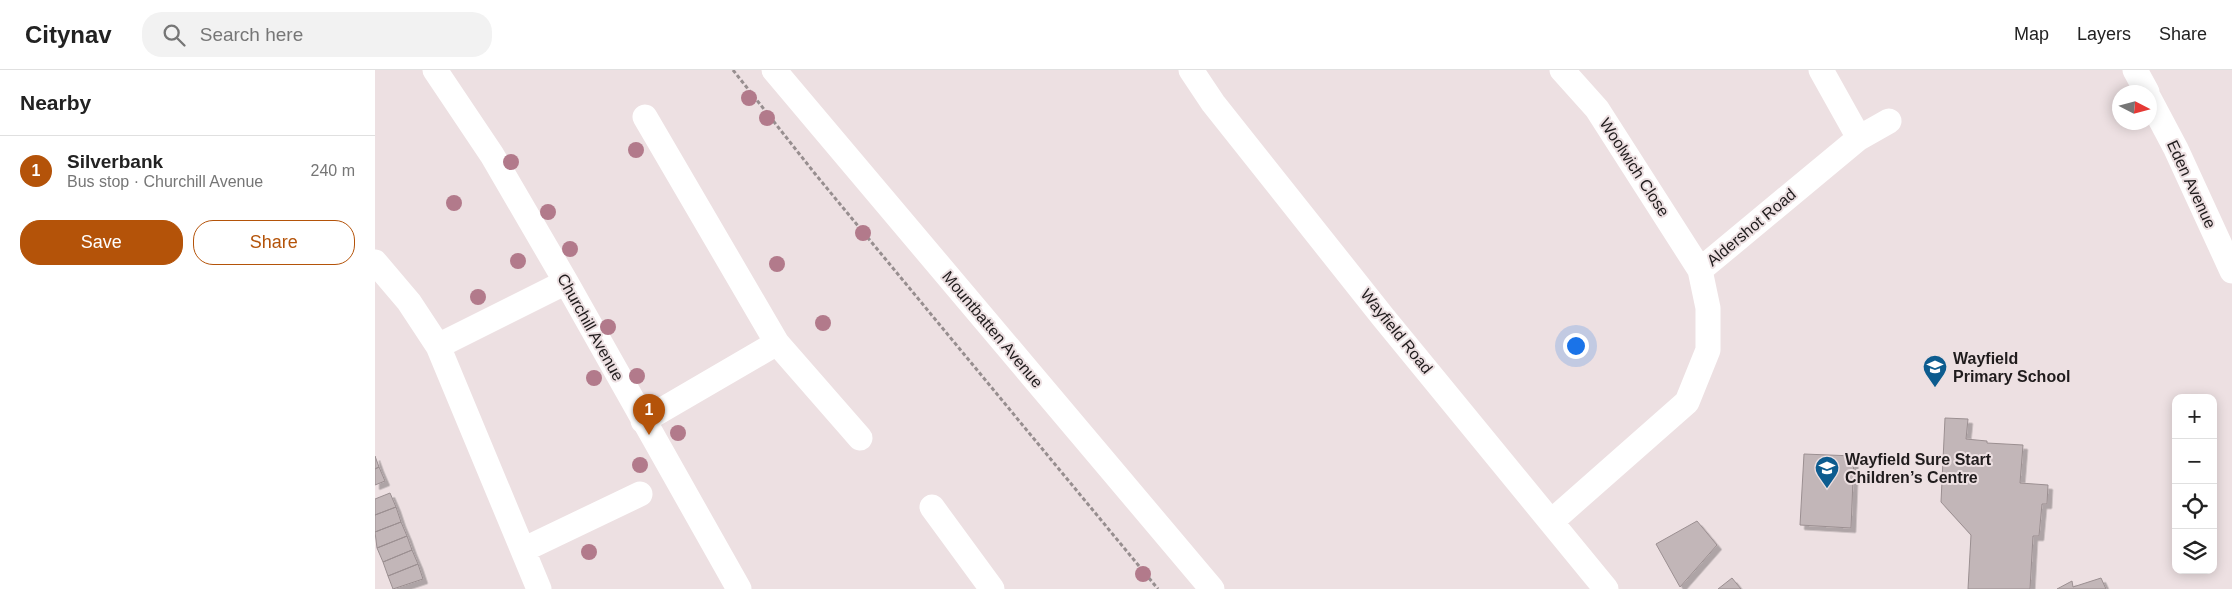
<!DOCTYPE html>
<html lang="en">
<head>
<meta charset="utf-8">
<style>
	body { margin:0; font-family:Arial,sans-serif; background:#f2f2f2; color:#222 }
	.controls { position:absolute; right:15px; bottom:15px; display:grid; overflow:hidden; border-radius:10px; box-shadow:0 2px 12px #0003 }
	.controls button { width:45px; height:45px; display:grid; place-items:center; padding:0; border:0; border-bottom:1px solid #e0e0e0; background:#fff; color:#222; font:25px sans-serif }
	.compass { position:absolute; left:1737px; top:15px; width:45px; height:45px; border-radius:50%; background:#fff; box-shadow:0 2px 12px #0003; rotate:96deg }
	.you { position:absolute; left:1200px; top:275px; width:18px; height:18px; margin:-12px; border:4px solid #fff; border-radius:50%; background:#1a73e8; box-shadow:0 0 0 8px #1a73e833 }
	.badge { display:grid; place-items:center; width:32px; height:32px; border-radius:50%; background:#b45309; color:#fff; font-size:16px; font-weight:700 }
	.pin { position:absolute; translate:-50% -41px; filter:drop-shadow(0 1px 2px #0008) }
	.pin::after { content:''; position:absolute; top:26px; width:18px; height:15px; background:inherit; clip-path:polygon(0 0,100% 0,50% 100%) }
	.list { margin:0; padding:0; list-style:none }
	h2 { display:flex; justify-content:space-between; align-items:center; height:65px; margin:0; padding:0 20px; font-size:21px }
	h2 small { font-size:16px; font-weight:400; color:#767676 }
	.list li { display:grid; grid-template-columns:32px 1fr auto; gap:15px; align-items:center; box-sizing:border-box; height:70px; padding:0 20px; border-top:1px solid #e0e0e0 }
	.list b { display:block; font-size:19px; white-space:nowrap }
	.list p { margin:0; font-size:16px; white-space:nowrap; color:#767676 }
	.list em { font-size:16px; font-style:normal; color:#767676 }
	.actions { display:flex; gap:10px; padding:15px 20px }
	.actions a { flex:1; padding:11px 0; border:1px solid #b45309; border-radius:20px; text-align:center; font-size:18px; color:#b45309 }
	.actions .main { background:#b45309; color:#fff }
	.icon { flex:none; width:28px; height:28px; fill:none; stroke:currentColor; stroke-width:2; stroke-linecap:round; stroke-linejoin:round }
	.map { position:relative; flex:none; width:1857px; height:519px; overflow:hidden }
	header { display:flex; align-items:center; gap:30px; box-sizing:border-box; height:70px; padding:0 25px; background:#fff; border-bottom:1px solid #e0e0e0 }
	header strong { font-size:24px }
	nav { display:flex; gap:28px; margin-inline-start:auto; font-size:18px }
	.search { width:350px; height:45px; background:#f2f2f2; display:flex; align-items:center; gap:12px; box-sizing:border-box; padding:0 18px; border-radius:20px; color:#767676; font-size:19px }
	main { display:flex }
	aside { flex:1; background:#fff }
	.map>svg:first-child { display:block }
	.building { fill:#c2b6b8; stroke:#9b8f91; filter:url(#shadow) }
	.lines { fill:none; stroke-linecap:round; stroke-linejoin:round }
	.path { stroke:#978e8f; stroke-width:3; stroke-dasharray:4 2.5; stroke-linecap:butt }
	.minor { stroke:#fff; stroke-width:25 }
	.tree { fill:#b27a8b }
	.labels { text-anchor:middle; stroke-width:4; stroke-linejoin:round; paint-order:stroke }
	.street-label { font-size:16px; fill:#201c1d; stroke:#ede0e2 }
	.poi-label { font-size:16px; font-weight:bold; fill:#201c1d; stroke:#ede0e2; text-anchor:start }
</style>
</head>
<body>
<header>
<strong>Citynav</strong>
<div class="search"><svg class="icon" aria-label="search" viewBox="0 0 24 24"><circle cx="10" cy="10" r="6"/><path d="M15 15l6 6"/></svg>Search here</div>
<nav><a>Map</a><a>Layers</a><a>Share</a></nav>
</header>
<main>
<aside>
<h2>Nearby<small></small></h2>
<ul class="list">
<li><span class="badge">1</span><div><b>Silverbank</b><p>Bus stop · Churchill Avenue</p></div><em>240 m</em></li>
</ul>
<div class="actions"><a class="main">Save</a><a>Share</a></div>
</aside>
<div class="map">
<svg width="1857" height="519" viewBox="0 0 1857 519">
	<defs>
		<filter id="shadow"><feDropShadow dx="4.5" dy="4.5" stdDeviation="0" flood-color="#0004"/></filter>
	</defs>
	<rect width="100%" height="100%" fill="#ede0e2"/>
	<!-- building -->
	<path class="building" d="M1570,348L1593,349L1591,369L1612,371V373L1648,375L1645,413L1673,415L1672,434H1667L1664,466H1658L1655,519H1593L1596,465L1566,432Z
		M1429,384L1479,386L1476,458L1425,455Z
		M0,386L4,397L0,399Z
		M4,397L10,411L0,415V399Z
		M15,423L21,437L0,445V429Z
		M21,437L26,452L0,462V445Z
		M1322,451L1342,475L1305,517L1281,474Z
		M26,452L32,466L2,478L0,462Z
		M32,466L37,480L8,492L2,478Z
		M37,480L43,494L13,506L8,492Z
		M43,494L48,509L18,519L13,506Z
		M1357,508L1366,519H1343Z
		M1726,508L1731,519H1682L1697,511L1698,517Z"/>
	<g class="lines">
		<!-- path -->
		<path class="path" d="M358,0L441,105L783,519"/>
		<!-- minor -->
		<path class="minor" d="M60,0L117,85L191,212L364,519
			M399,0L837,519
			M816,0L838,33L1008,247L1231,519
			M1187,0L1222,39L1325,200
			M1446,0L1484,68
			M1760,0L1772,22
			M1774,28L1801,79L1857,201
			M270,47L402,273L485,368
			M0,192L34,232L63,276L164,519
			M63,276L191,212
			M268,351L402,273
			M557,437L617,519
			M1177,451L1312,332L1333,280V238L1325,200L1484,68L1514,51
			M148,480L265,424"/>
	</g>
	<!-- trees -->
	<g class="tree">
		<circle cx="374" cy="28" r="8"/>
		<circle cx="392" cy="48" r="8"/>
		<circle cx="261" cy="80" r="8"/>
		<circle cx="136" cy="92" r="8"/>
		<circle cx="79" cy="133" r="8"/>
		<circle cx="173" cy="142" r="8"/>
		<circle cx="488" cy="163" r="8"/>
		<circle cx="195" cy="179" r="8"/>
		<circle cx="143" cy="191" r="8"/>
		<circle cx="402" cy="194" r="8"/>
		<circle cx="103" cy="227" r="8"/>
		<circle cx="448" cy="253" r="8"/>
		<circle cx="233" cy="257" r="8"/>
		<circle cx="262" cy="306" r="8"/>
		<circle cx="219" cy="308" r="8"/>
		<circle cx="303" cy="363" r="8"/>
		<circle cx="265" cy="395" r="8"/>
		<circle cx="214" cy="482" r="8"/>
		<circle cx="768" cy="504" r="8"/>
	</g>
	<!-- icons -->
	<defs>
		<symbol id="school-pin" viewBox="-11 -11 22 30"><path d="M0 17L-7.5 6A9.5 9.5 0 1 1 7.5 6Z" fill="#0d5c8f" stroke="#ede0e2"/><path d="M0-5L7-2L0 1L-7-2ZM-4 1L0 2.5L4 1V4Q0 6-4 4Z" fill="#fff"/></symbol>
	</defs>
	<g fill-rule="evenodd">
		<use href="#school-pin" x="1546" y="283" width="28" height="38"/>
		<use href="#school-pin" x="1438" y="384" width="28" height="38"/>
	</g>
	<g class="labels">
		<!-- street labels -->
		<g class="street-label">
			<text transform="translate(1260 97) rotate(57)" y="6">Woolwich Close</text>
			<text transform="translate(1817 114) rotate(65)" y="6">Eden Avenue</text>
			<text transform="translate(1376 157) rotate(-40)" y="6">Aldershot Road</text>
			<text transform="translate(216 257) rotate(61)" y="6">Churchill Avenue</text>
			<text transform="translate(618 259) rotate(50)" y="6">Mountbatten Avenue</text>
			<text transform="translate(1022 261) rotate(51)" y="6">Wayfield Road</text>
		</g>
		<!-- poi labels -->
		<g class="poi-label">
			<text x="1578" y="294">Wayfield<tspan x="1578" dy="18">Primary School</tspan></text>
			<text x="1470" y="395">Wayfield Sure Start<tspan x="1470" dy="18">Children’s Centre</tspan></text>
		</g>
	</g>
</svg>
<div class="controls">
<button>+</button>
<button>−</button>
<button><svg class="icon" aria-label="locate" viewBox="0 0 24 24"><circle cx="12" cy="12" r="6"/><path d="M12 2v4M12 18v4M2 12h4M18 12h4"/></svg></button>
<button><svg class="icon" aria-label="layers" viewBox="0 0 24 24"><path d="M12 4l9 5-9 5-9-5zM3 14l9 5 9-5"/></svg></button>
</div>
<svg class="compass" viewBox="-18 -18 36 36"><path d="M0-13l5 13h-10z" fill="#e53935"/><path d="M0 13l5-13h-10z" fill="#767676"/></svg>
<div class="you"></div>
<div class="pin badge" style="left:274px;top:365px">1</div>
</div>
</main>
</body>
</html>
